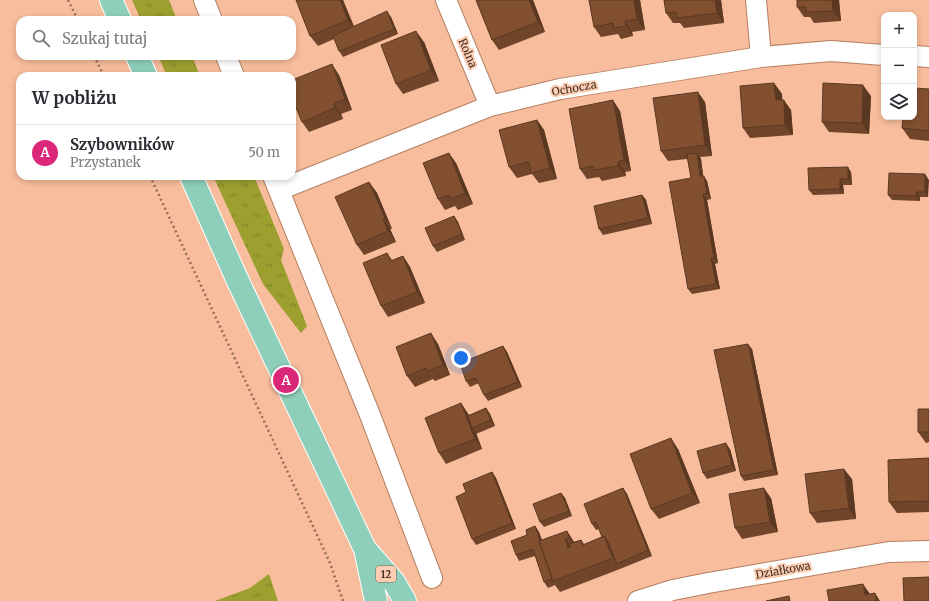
<!DOCTYPE html>
<html lang="pl">
<head>
<meta charset="utf-8">
<style>
	body { margin:0; font-family:Merriweather,serif; background:#f2f2f3; color:#2b2b33 }
	.controls { position:absolute; right:12px; top:12px; display:grid; overflow:hidden; border-radius:8px; box-shadow:0 2px 6px #0003 }
	.controls button { width:36px; height:36px; display:grid; place-items:center; padding:0; border:0; border-bottom:1px solid #e1e1e2; background:#fff; color:#2b2b33; font:20px sans-serif }
	.you { position:absolute; left:461px; top:358px; width:14px; height:14px; margin:-10px; border:3px solid #fff; border-radius:50%; background:#1a73e8; box-shadow:0 0 0 6px #1a73e833 }
	.badge { display:grid; place-items:center; width:26px; height:26px; border-radius:50%; background:#db2777; color:#fff; font-size:13px; font-weight:700 }
	.pin { position:absolute; translate:-50% -50%; border:2px solid #fff; box-shadow:0 1px 4px #0006 }
	.list { margin:0; padding:0; list-style:none }
	h2 { display:flex; justify-content:space-between; align-items:center; height:52px; margin:0; padding:0 16px; font-size:17px }
	h2 small { font-size:13px; font-weight:400; color:#7c7c81 }
	.list li { display:grid; grid-template-columns:26px 1fr auto; gap:12px; align-items:center; box-sizing:border-box; height:56px; padding:0 16px; border-top:1px solid #e1e1e2 }
	.list b { display:block; font-size:15px; white-space:nowrap }
	.list p { margin:0; font-size:13px; white-space:nowrap; color:#7c7c81 }
	.list em { font-size:13px; font-style:normal; color:#7c7c81 }
	.icon { flex:none; width:22px; height:22px; fill:none; stroke:currentColor; stroke-width:2; stroke-linecap:round; stroke-linejoin:round }
	.map { position:relative; flex:none; width:929px; height:601px; overflow:hidden }
	.search { position:absolute; background:#fff; box-shadow:0 2px 6px #0003; left:16px; top:16px; width:280px; height:44px; display:flex; align-items:center; gap:10px; box-sizing:border-box; padding:0 14px; border-radius:12px; color:#7c7c81; font-size:15px }
	.panel { position:absolute; background:#fff; box-shadow:0 2px 6px #0003; left:16px; top:72px; width:280px; height:108px; border-radius:12px }
	.map>svg:first-child { display:block }
	.grass { fill:url(#grass-tufts) }
	.lines { fill:none; stroke-linecap:round; stroke-linejoin:round }
	.minor-casing { stroke:#b57f60; stroke-width:22 }
	.primary-casing { stroke:#fff; stroke-width:24 }
	.path { stroke:#966f59; stroke-width:2.5; stroke-dasharray:2 3; stroke-linecap:butt }
	.minor { stroke:#fff; stroke-width:20 }
	.primary { stroke:#8ecfbc; stroke-width:22 }
	.wall { fill:#70452a }
	.shaded-wall { fill:#5b3822 }
	.building { fill:#825031; stroke:#5b3822 }
	.labels { text-anchor:middle; stroke-width:4; stroke-linejoin:round; paint-order:stroke }
	.shield { fill:#fccdb2; stroke:#7c5e4c; stroke-width:1 }
	.shield-label { font-size:10px; font-weight:bold; fill:#452e21 }
	.street-label { font-size:11px; fill:#452e21; stroke:#fccdb2 }
</style>
</head>
<body>
<div class="map">
<svg width="929" height="601" viewBox="0 0 929 601">
	<defs>
		<pattern id="grass-tufts" width="24" height="20" patternUnits="userSpaceOnUse"><rect width="24" height="20" fill="#9da02f"/><path d="M3 7l-1-3M5 7V3M7 7l1-3M15 17l-1-3M17 17v-4M19 17l1-3" fill="none" stroke="#828328"/></pattern>
	</defs>
	<rect width="100%" height="100%" fill="#f7bd9c"/>
	<!-- grass -->
	<path class="grass" d="M132,0H169L177,20H141Z
		M158,56H192L200,76H167Z
		M213,176H254L284,249L281,260L307,326L301,333L263,284Z
		M269,574L278,601H215L250,588Z"/>
	<g class="lines">
		<defs>
			<path id="minor" d="M204,0L212,20
				M446,0L490,106
				M756,0L761,57
				M226,56L234,76
				M914,56L929,57
				M273,176L370,415L432,578
				M279,190L490,106L560,89L761,57L831,51L884,55
				M638,601L673,590L708,583L889,552L929,551"/>
			<path id="primary" d="M111,0L120,20
				M137,56L146,76
				M191,176L237,279L365,549L376,601
				M366,550L394,582L405,601"/>
		</defs>
		<!-- minor casing -->
		<use href="#minor" class="minor-casing"/>
		<!-- primary casing -->
		<use href="#primary" class="primary-casing"/>
		<!-- path -->
		<path class="path" d="M68,0L78,20
			M94,56L104,76
			M150,176L330,563L343,601"/>
		<!-- minor -->
		<use href="#minor" class="minor"/>
		<!-- primary -->
		<use href="#primary" class="primary"/>
	</g>
	<!-- wall -->
	<path class="wall" d="M296,0H343L354,26L391,17L398,34L343,57L339,51L334,39L318,46L310,36Z
		M476,0H533L545,32L499,50L492,40Z
		M589,0H640L645,30L632,32L633,36L621,39L618,34L601,37L594,27Z
		M664,0H721L724,23L684,28L680,23H673L666,13Z
		M797,0H839L841,21L814,23L810,17H804L797,7Z
		M424,42L439,81L403,94L396,84Z
		M339,75L352,110L341,114L343,119L309,132L302,122Z
		M774,83L782,94V100L791,110L793,135L750,138L743,128Z
		M929,89V141L910,139L902,128Z
		M871,96L869,134L829,132L822,122Z
		M705,102L712,156L700,157L701,159L703,176L707,181L711,199L707,200L718,263L715,264L720,289L692,294L688,289L691,178L687,159L668,161L661,151Z
		M620,111L631,171L625,172L626,176L602,181L599,177L587,179L580,169Z
		M537,120L544,130L557,179L539,183L532,174L517,178L509,167Z
		M456,163L473,204L458,210L455,206L445,210L438,199Z
		M851,172L852,185H843L844,194L813,195L809,190Z
		M925,174L928,197H920V201L892,200L888,195Z
		M369,182L377,193L392,229H390L396,242L364,255L357,245Z
		M642,195L646,200L652,224L603,235L599,229Z
		M454,216L458,222L465,240L437,252L433,246Z
		M387,253L392,260L403,256L410,267L425,303L388,317L381,306Z
		M438,344L450,375L435,381L433,379L415,387L407,376Z
		M503,346L507,352L522,387L488,401L484,395L479,383L470,387L466,381Z
		M752,349L778,475L744,481L741,476Z
		M461,403L469,415L486,408L490,414L495,426L476,434V433L482,449L446,464L439,453Z
		M929,409V442L926,443L918,432Z
		M678,449L700,503L659,519L651,509Z
		M730,449L736,471L707,479L703,473Z
		M929,458V512L897,513L889,502Z
		M492,472L496,478L516,529L476,545L472,539L466,492Z
		M852,479L856,519L817,523L810,513Z
		M623,488L627,494L652,556L620,569L560,592L555,585L548,588L544,582L535,556L519,561L516,555L527,535L535,526L539,532L542,540L567,531L574,542L581,540L584,544L602,537L599,529L596,530L592,524Z
		M561,493L565,498L572,516L544,527L540,522Z
		M771,498L778,532L742,539L735,528Z"/>
	<!-- shaded-wall -->
	<path class="shaded-wall" d="M340,0H343L355,31L348,20Z
		M529,0H533L545,32L538,22Z
		M634,0H640L645,30L637,19Z
		M715,0H721L724,23L717,13Z
		M832,0H839L841,21L833,11Z
		M387,11L391,17L398,34L394,29Z
		M625,21L632,32L633,36L626,26Z
		M416,31L424,42L439,81L431,70Z
		M332,64L339,75L352,110L345,99Z
		M774,83L782,94L783,111L776,100Z
		M863,85L871,96L869,134L862,123Z
		M698,92L705,102L712,156L705,145Z
		M613,100L620,111L631,171L624,160Z
		M784,100L791,110L793,135L785,125Z
		M334,104L341,114L343,119L335,108Z
		M537,120L544,130L557,179L550,168Z
		M449,153L456,163L473,204L465,193Z
		M697,153L701,159L704,182L700,176Z
		M618,162L625,172L626,176L618,166Z
		M848,167L851,172L852,185L848,179Z
		M925,174L929,180L928,197L925,192Z
		M704,176L707,181L711,199L707,193Z
		M840,179L843,185L844,194L840,189Z
		M369,182L377,193L392,229L385,218Z
		M916,192L920,197V201L916,196Z
		M703,194L707,200L718,263L714,258Z
		M642,195L646,200L652,224L648,218Z
		M454,216L458,222L465,240L462,234Z
		M383,219L390,229L396,242L388,231Z
		M403,256L410,267L425,303L417,292Z
		M711,258L715,264L720,289L716,284Z
		M431,333L438,344L450,375L443,365Z
		M748,344L752,349L778,475L774,470Z
		M503,346L507,352L522,387L518,382Z
		M461,403L468,414L474,428H472L476,433L482,449L475,439Z
		M486,408L490,414L495,426L491,420Z
		M671,438L678,449L700,503L692,493Z
		M726,443L730,449L736,471L732,465Z
		M844,469L852,479L856,519L849,508Z
		M492,472L496,478L516,529L512,523Z
		M623,488L627,494L652,556L648,550Z
		M764,488L771,498L778,532L770,522Z
		M561,493L565,498L572,516L569,511Z
		M535,526L539,532L556,580H555Z
		M567,531L574,542L576,548L569,537Z
		M604,536L612,547L617,564L613,558Z
		M565,539L572,549L568,548Z
		M863,584L870,594L865,595Z
		M875,593L880,601H876Z"/>
	<!-- building -->
	<path class="building" d="M296,0H340L348,20L310,36Z
		M476,0H529L538,22L492,40Z
		M589,0H634L637,19L625,21L626,26L614,28L613,23L594,27Z
		M664,0H715L717,13L677,18L676,12L666,13Z
		M797,0H832L833,11L806,12V7H797Z
		M387,11L394,29L339,51L333,36Z
		M416,31L431,70L396,84L381,45Z
		M332,64L345,99L334,104L335,108L302,122L292,98V80Z
		M774,83L776,100H784L785,125L743,128L740,86Z
		M823,83L863,85L862,123L822,122Z
		M915,88L929,89V131L902,128L903,117H914V100Z
		M698,92L705,145L661,151L653,98Z
		M613,100L624,160L618,162V166L594,170V166L580,169L569,109Z
		M537,120L550,168L531,173L529,162L509,167L499,130Z
		M449,153L465,193L451,199L449,195L438,199L423,163Z
		M697,153L700,176H704L707,193L703,194L714,258H711L716,284L688,289L669,182L691,178L687,154Z
		M848,167V179H840V189L809,190L808,168Z
		M889,173L925,174V192H916V196L888,195Z
		M369,182L385,218L383,219L388,231L357,245L335,197Z
		M642,195L648,218L599,229L594,206Z
		M454,216L462,234L433,246L425,228Z
		M387,253L391,261L403,256L417,292L381,306L363,263Z
		M431,333L443,365L427,371L426,368L407,376L396,347Z
		M748,344L774,470L741,476L714,350Z
		M503,346L518,382L484,395L476,378L466,381L460,363Z
		M461,403L475,439L439,453L425,418Z
		M486,408L491,420L472,428L468,416Z
		M918,409H929V432H918Z
		M671,438L692,493L651,509L630,454Z
		M726,443L732,465L703,473L697,451Z
		M929,458V501L889,502L888,460Z
		M844,469L849,508L810,513L805,474Z
		M492,472L512,523L472,539L456,497L466,492L463,484Z
		M623,488L648,550L617,564L608,542L604,536L602,537L596,522L592,524L584,504Z
		M764,488L770,522L735,528L729,494Z
		M561,493L569,511L540,522L533,504Z
		M535,526L540,540L539,541L552,579L544,582L533,549L516,555L511,541L527,535L526,530Z
		M567,531L569,537L565,539L568,548L571,547L569,544L581,540L583,545L604,536L613,558L553,581L539,541Z
		M929,577V601H904L903,578Z
		M863,584L865,595L875,593L876,601H829L827,590Z
		M789,596L790,601H766Z"/>
	<g class="labels">
		<!-- shield labels -->
		<rect class="shield" x="376" y="566" width="20" height="16" rx="3"/>
		<g class="shield-label">
			<text x="386" y="578">12</text>
		</g>
		<!-- street labels -->
		<g class="street-label">
			<text transform="translate(468 53) rotate(67)" y="4">Rolna</text>
			<text transform="translate(574 88) rotate(-10)" y="4">Ochocza</text>
			<text transform="translate(783 570) rotate(-10)" y="4">Działkowa</text>
		</g>
	</g>
</svg>
<div class="controls">
<button>+</button>
<button>−</button>
<button><svg class="icon" aria-label="layers" viewBox="0 0 24 24"><path d="M12 4l9 5-9 5-9-5zM3 14l9 5 9-5"/></svg></button>
</div>
<div class="you"></div>
<div class="pin badge" style="left:286px;top:380px">A</div>
<div class="search"><svg class="icon" aria-label="search" viewBox="0 0 24 24"><circle cx="10" cy="10" r="6"/><path d="M15 15l6 6"/></svg>Szukaj tutaj</div>
<section class="panel">
<h2>W pobliżu<small></small></h2>
<ul class="list">
<li><span class="badge">A</span><div><b>Szybowników</b><p>Przystanek</p></div><em>50 m</em></li>
</ul>
</section>
</div>
</body>
</html>
